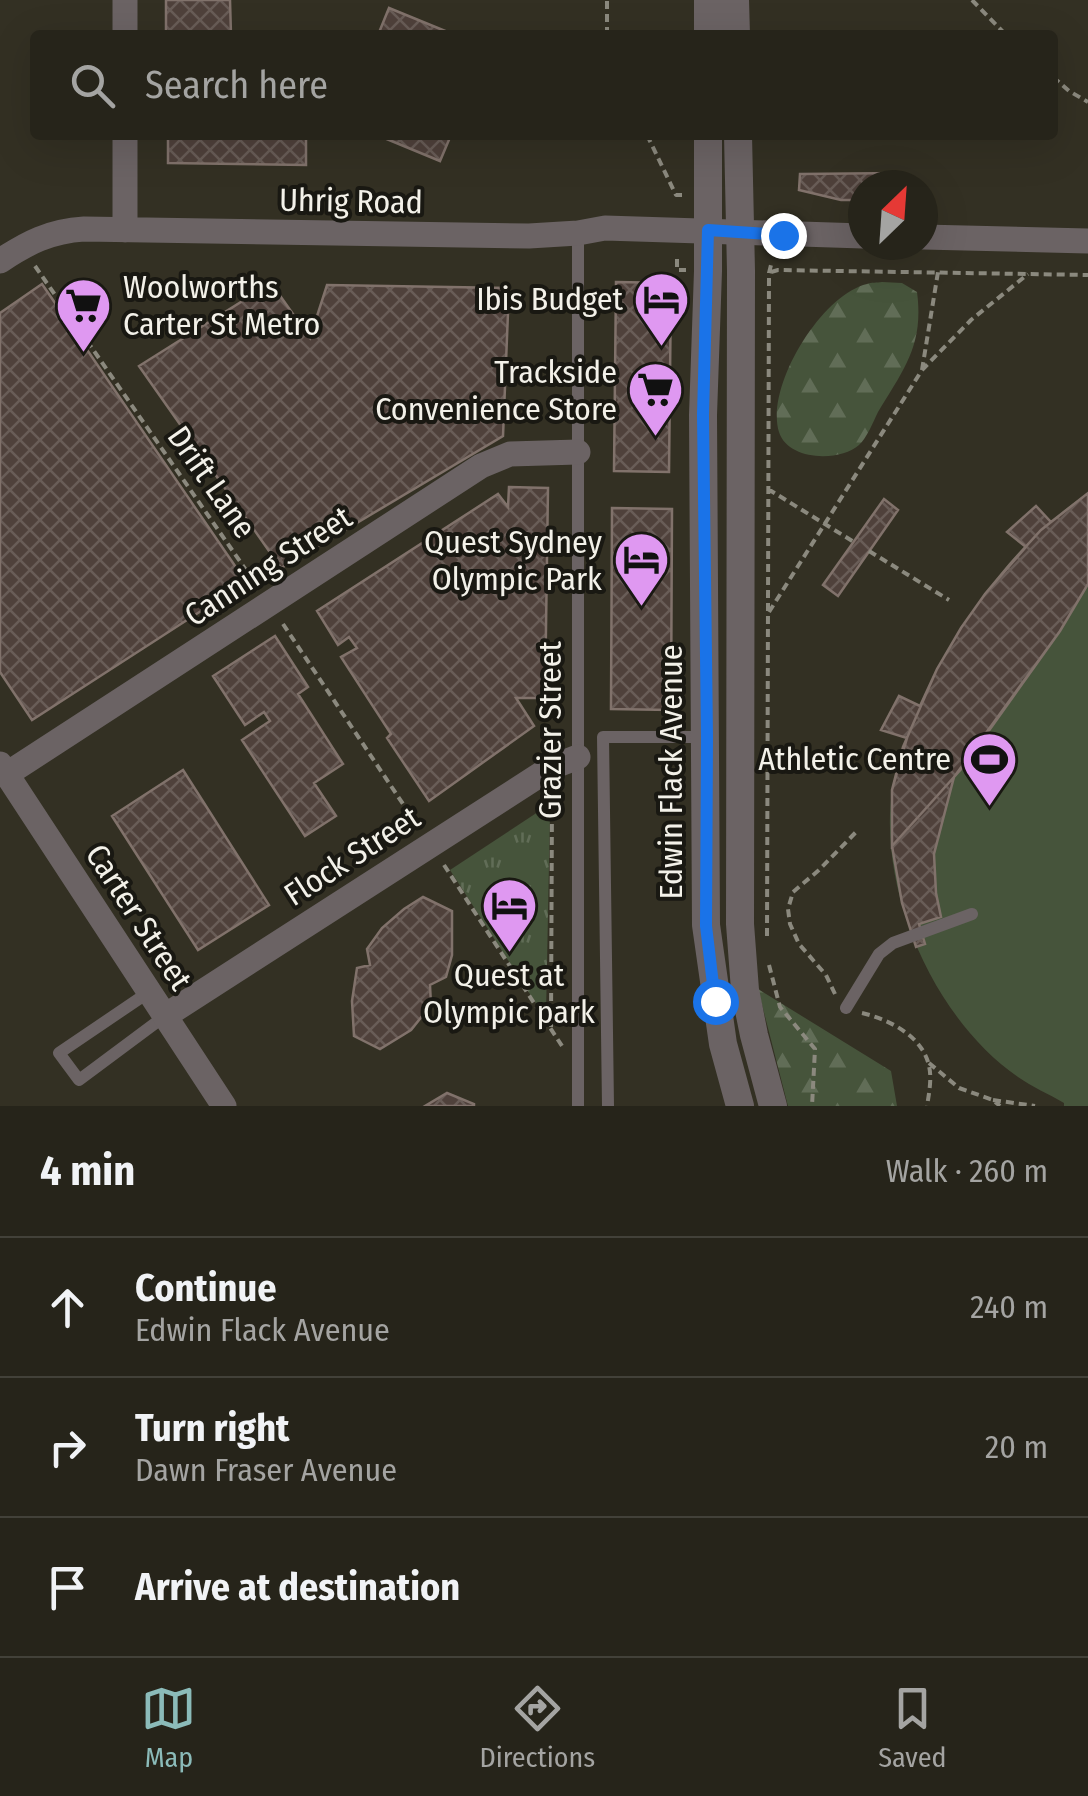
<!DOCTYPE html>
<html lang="en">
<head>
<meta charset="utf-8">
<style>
	body { margin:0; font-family:"Fira Sans Condensed",sans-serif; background:#323027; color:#f1f3f6 }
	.compass { position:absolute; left:848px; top:170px; width:90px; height:90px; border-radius:50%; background:#26241a; box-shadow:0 10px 40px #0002; rotate:25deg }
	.stop { position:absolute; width:30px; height:30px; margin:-22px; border:8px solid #1a73e8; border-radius:50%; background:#fff }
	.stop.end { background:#1a73e8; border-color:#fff; box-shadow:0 2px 10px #0008 }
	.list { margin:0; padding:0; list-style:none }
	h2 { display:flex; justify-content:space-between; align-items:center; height:130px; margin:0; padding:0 40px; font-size:42px }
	h2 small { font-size:32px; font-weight:400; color:#a4a4a2 }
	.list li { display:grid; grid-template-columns:65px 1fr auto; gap:30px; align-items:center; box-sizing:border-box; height:140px; padding:0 40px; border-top:2px solid #424139 }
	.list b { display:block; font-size:38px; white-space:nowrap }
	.list p { margin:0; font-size:32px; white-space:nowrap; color:#a4a4a2 }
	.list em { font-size:32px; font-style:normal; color:#a4a4a2 }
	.icon { flex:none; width:55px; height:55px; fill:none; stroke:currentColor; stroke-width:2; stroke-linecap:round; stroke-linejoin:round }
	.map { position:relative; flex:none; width:1088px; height:1106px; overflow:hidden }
	.search { position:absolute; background:#26241a; box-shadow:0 10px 40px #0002; left:30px; right:30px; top:30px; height:110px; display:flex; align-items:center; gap:25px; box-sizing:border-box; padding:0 35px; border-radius:10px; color:#a4a4a2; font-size:38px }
	.sheet { height:550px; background:#26241a }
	nav { display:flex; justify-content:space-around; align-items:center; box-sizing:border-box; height:140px; border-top:2px solid #424139; background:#26241a; font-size:28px; color:#a4a4a2 }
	nav a { display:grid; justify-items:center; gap:5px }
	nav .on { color:#8bbbb9 }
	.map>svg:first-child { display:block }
	.grass { fill:url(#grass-tufts) }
	.forest { fill:url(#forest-firs) }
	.pitch { fill:#46543b }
	.building { fill:url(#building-cross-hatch); stroke:#81726b; stroke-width:2.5 }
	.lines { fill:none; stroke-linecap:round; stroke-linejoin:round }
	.path { stroke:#8b897e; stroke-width:4; stroke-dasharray:8 5; stroke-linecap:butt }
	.service { stroke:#6b6364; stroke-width:12 }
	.minor { stroke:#6b6364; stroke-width:25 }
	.tertiary { stroke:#6b6364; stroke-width:28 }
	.route { stroke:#1a73e8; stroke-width:12 }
	.labels { text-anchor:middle; stroke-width:8; stroke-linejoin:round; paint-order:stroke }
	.street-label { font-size:32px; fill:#f3f1e9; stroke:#191812 }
	.poi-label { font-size:32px; fill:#f3f1e9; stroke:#191812; text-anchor:end }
</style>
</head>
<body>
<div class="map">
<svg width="1088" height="1106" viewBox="0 0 1088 1106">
	<defs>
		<pattern id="grass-tufts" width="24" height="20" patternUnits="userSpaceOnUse" patternTransform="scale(2.5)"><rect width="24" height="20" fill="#46543b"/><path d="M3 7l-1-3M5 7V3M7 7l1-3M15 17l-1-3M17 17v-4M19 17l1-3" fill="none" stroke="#616d57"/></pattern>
		<pattern id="forest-firs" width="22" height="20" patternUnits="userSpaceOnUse" patternTransform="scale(2.5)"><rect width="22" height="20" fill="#46543b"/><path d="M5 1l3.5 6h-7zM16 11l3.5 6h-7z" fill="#616d57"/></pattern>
		<pattern id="building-cross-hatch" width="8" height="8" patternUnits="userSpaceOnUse" patternTransform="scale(2.5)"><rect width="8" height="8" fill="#4f413b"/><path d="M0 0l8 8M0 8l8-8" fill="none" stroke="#695d57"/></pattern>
	</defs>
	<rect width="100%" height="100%" fill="#333023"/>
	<!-- grass -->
	<path class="grass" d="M541,810L550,813L546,1014L544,1016L450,870Z"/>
	<!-- forest -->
	<path class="forest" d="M882,282L902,283L917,292C924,345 904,369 878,412C873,422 867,438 859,445C840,462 788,461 779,432C765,387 821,295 867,284C871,282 877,283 882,282Z
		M758,989L891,1071L897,1106H788Z"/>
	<!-- pitch -->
	<path class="pitch" d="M1088,493V1106H1064V1103C1049,1094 1032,1087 1018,1077C934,1019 878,891 892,791C899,743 924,700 946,658C979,594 1027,533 1088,493Z"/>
	<!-- building -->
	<path class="building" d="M166,0H230L231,35H166Z
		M389,8L455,35H378Z
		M168,135H306V165L168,163Z
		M377,135H451L440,161Z
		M900,173V185H863V198L854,200H841L799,190L800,174Z
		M616,282L671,283L669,472L614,471Z
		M271,283L310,338L327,285L509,288L503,436L281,568L139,366Z
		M42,284L246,582L32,720L0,672V313Z
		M509,487L548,488L545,698H516L534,726L429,801L387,738L391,734L341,657L357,648L349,637L338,645L317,611L498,494L508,507Z
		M1088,493V584L1060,631L963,767L892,846V790L903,747L937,669L961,628L985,594L1010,564L1041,530Z
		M1088,493V584L1060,631L954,777L934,854L936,893L941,917L919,924L925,944L916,947L902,903L892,846V790L907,738L881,730L899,696L920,706L937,669L961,628L985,594L1026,547L1007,532L1036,506L1051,522Z
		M884,499L898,510L838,596L823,585Z
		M612,508L672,509L671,710L611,709Z
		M275,636L308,687L298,694L343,764L314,783L336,816L305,836L242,740L270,721L264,712L245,725L213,676Z
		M183,770L269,905L198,950L112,816Z
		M423,897L452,911V955L446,977L430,985L431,1005L411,1030L380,1049L354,1036L352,1001L357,968L370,965L367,949L382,928L404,909Z
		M447,1093L474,1104V1106H425Z"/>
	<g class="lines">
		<!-- path -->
		<path class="path" d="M972,0L1006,35
			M607,35V0
			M1053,77L1069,91L1088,102
			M647,135L676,195H682
			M677,259V270H686
			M35,266L255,583
			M771,272L778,270L1088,275
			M922,370L938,272
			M768,489L854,542
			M869,551L949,600
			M769,612L922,370L971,320L1028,274
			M283,624L419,828
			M444,865L562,1046
			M767,936L769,273L772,261
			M769,965L780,1007L815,1049L812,1106
			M835,994L826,975L799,944L790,924L788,909L793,892L819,870L858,830
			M862,1013C888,1019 923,1036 929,1066C932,1078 929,1094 927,1106
			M551,1027L552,796
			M929,1063L959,1088L993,1100L1000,1106
			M993,1100L1035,1106"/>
		<!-- service -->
		<path class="service" d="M578,233V1106
			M149,992L59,1053L79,1080L165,1016
			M846,1008L879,954L893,943L972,914
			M608,1106L603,737H704"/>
		<!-- minor -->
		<path class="minor" d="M125,35V0
			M125,230V135
			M923,237L1088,241
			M0,261C27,243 50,231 84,229L529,236L578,233L605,228L863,236
			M0,764L224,1106
			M7,774L481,466L510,454L578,452
			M165,1016L552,767L578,757"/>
		<!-- tertiary -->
		<path class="tertiary" d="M735,0L736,35
			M708,35V0
			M708,135V271L703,415L706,925L723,1044L740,1106
			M738,135L741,271L740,924L745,990L754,1035L773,1106"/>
	</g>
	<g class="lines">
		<!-- route -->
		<path class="route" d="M715,1001L706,926L707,737L703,415L708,230L783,235"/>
	</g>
	<!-- icons -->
	<defs>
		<symbol id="hotel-pin" viewBox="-11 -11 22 30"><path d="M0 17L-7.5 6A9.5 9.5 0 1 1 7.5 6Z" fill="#df98f1" stroke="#191812"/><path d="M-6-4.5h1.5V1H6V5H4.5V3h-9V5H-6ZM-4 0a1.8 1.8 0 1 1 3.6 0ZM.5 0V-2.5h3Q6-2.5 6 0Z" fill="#111"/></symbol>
		<symbol id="supermarket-pin" viewBox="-11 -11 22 30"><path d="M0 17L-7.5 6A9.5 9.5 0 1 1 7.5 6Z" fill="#df98f1" stroke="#191812"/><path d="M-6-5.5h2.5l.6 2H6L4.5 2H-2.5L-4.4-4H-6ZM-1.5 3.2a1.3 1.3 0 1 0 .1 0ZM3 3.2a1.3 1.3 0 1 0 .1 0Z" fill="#111"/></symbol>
		<symbol id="stadium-pin" viewBox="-11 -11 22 30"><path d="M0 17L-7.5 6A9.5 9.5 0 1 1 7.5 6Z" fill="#df98f1" stroke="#191812"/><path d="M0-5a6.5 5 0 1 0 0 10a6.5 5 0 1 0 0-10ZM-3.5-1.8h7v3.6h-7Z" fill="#111"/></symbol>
	</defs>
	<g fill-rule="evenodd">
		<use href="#hotel-pin" x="630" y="268" width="63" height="86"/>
		<use href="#supermarket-pin" x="52" y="274" width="63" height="86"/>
		<use href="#supermarket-pin" x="624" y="358" width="63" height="86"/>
		<use href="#hotel-pin" x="610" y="528" width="63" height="86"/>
		<use href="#stadium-pin" x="958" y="728" width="63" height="86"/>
		<use href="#hotel-pin" x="478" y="874" width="63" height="86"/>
	</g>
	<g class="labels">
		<!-- street labels -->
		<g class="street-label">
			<text transform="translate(351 201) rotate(1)" y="11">Uhrig Road</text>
			<text transform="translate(212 482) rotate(55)" y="11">Drift Lane</text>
			<text transform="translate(268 566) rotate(-33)" y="11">Canning Street</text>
			<text transform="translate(550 730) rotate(-90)" y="11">Grazier Street</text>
			<text transform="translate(671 772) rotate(-90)" y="11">Edwin Flack Avenue</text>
			<text transform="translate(352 856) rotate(-33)" y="11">Flock Street</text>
			<text transform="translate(139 917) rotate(57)" y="11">Carter Street</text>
		</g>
		<!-- poi labels -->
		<g class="poi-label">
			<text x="123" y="298" text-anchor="start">Woolworths<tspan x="123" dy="37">Carter St Metro</tspan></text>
			<text x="623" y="310">Ibis Budget</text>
			<text x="617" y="383">Trackside<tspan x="617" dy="37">Convenience Store</tspan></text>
			<text x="602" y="553">Quest Sydney<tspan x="602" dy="37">Olympic Park</tspan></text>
			<text x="951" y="770">Athletic Centre</text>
			<text x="509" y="986" text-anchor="middle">Quest at<tspan x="509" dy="37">Olympic park</tspan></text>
		</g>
	</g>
</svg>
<svg class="compass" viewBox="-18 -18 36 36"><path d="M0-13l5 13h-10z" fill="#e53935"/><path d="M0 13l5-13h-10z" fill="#a4a4a2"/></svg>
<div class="stop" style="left:715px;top:1001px"></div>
<div class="stop end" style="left:783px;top:235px"></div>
<div class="search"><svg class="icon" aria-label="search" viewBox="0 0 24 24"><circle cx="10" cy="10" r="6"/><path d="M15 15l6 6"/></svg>Search here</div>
</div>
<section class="sheet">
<h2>4 min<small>Walk · 260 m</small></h2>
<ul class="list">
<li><svg class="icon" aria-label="ahead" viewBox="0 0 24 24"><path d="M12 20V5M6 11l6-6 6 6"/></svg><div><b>Continue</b><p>Edwin Flack Avenue</p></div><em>240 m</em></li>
<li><svg class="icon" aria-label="right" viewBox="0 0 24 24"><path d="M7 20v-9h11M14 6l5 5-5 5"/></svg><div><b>Turn right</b><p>Dawn Fraser Avenue</p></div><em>20 m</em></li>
<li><svg class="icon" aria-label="arrive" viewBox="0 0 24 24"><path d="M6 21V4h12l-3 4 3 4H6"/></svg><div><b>Arrive at destination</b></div></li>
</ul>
</section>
<nav>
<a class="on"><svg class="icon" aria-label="map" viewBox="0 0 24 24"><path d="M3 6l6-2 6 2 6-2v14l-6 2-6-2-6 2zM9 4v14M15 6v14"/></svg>Map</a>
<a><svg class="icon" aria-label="directions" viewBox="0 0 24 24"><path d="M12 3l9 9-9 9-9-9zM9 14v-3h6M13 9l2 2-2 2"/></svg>Directions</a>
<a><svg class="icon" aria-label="saved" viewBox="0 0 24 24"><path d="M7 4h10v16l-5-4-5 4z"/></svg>Saved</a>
</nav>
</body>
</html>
